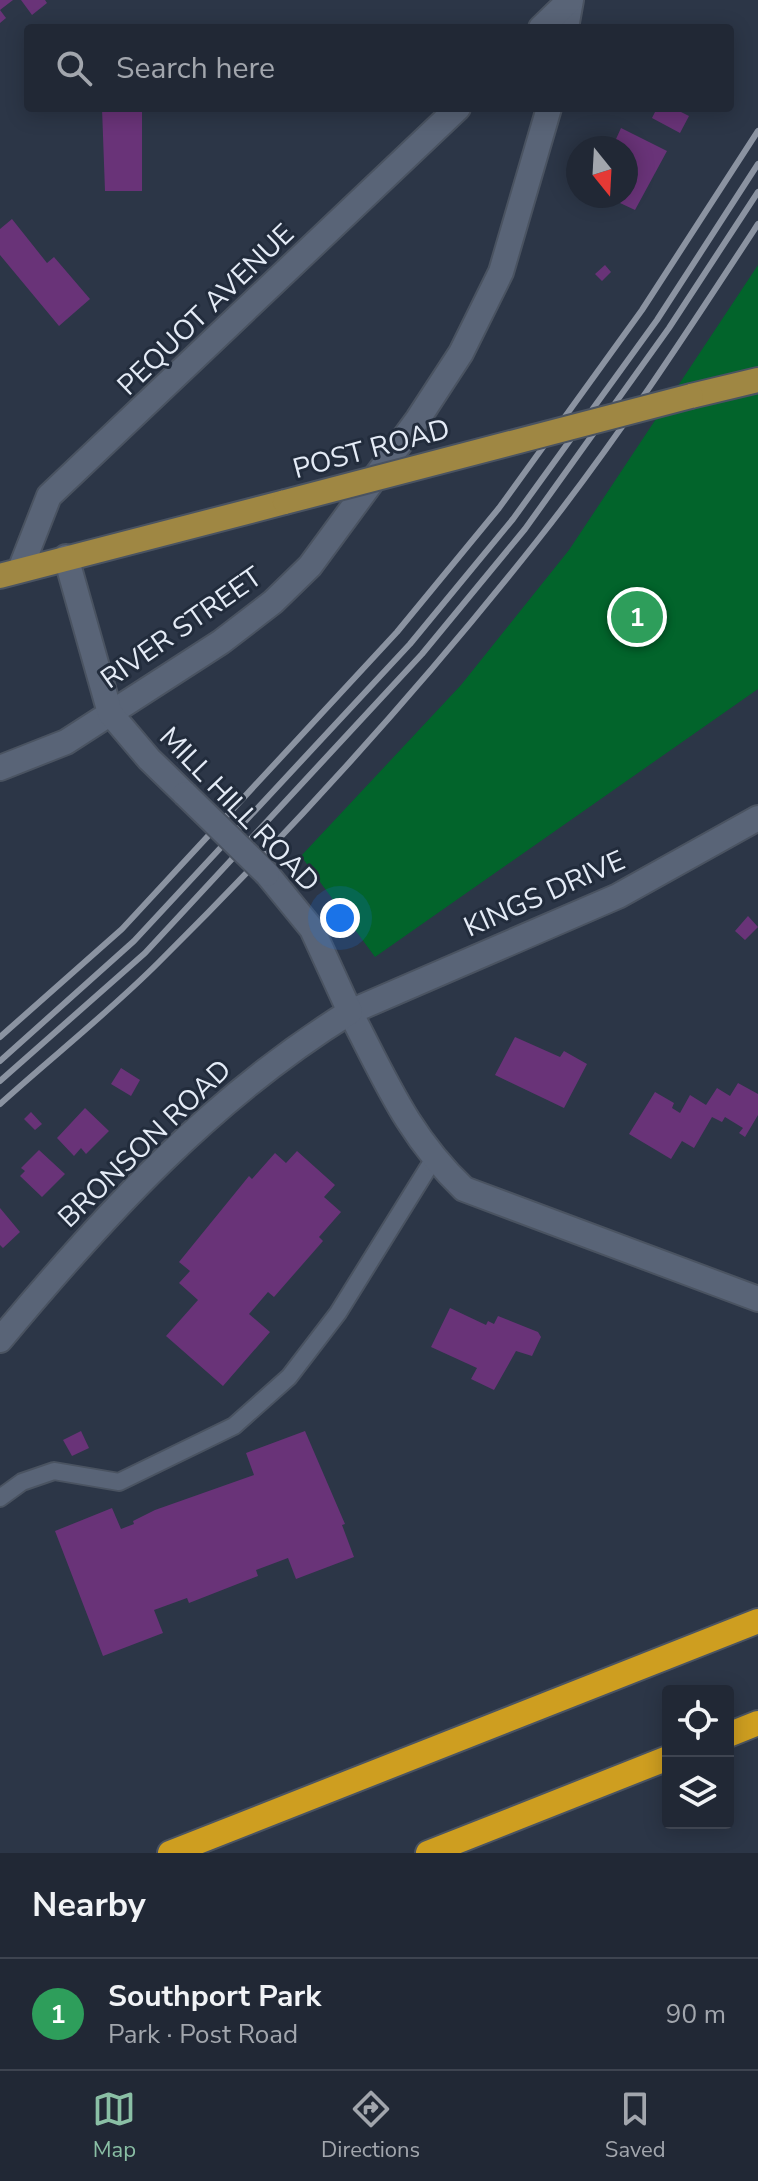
<!DOCTYPE html>
<html lang="en">
<head>
<meta charset="utf-8">
<style>
	body { margin:0; font-family:"Nunito Sans",sans-serif; background:#2d3441; color:#f1f3f6 }
	.controls { position:absolute; right:24px; bottom:24px; display:grid; overflow:hidden; border-radius:8px; box-shadow:0 4px 20px #0003 }
	.controls button { width:72px; height:72px; display:grid; place-items:center; padding:0; border:0; border-bottom:2px solid #3e4450; background:#212835; color:#f1f3f6; font:40px sans-serif }
	.compass { position:absolute; left:566px; top:136px; width:72px; height:72px; border-radius:50%; background:#212835; box-shadow:0 4px 20px #0003; rotate:162deg }
	.you { position:absolute; left:340px; top:918px; width:28px; height:28px; margin:-20px; border:6px solid #fff; border-radius:50%; background:#1a73e8; box-shadow:0 0 0 12px #1a73e833 }
	.badge { display:grid; place-items:center; width:52px; height:52px; border-radius:50%; background:#8abfa5; color:#fff; font-size:26px; font-weight:700 }
	.pin { position:absolute; translate:-50% -50%; border:4px solid #fff; box-shadow:0 2px 8px #0006 }
	.list { margin:0; padding:0; list-style:none }
	h2 { display:flex; justify-content:space-between; align-items:center; height:104px; margin:0; padding:0 32px; font-size:34px }
	h2 small { font-size:26px; font-weight:400; color:#a2a6ad }
	.list li { display:grid; grid-template-columns:52px 1fr auto; gap:24px; align-items:center; box-sizing:border-box; height:112px; padding:0 32px; border-top:2px solid #3e4450 }
	.list b { display:block; font-size:30px; white-space:nowrap }
	.list p { margin:0; font-size:26px; white-space:nowrap; color:#a2a6ad }
	.list em { font-size:26px; font-style:normal; color:#a2a6ad }
	.icon { flex:none; width:44px; height:44px; fill:none; stroke:currentColor; stroke-width:2; stroke-linecap:round; stroke-linejoin:round }
	.map { position:relative; flex:none; width:758px; height:1853px; overflow:hidden }
	.search { position:absolute; background:#212835; box-shadow:0 4px 20px #0003; left:24px; right:24px; top:24px; height:88px; display:flex; align-items:center; gap:20px; box-sizing:border-box; padding:0 28px; border-radius:8px; color:#a2a6ad; font-size:30px }
	.sheet { height:216px; background:#212835 }
	nav { display:flex; justify-content:space-around; align-items:center; box-sizing:border-box; height:112px; border-top:2px solid #3e4450; background:#212835; font-size:22px; color:#a2a6ad }
	nav a { display:grid; justify-items:center; gap:4px }
	nav .on { color:#8abfa5 }
	.map>svg:first-child { display:block }
	.green { fill:#02642b }
	.building { fill:#693378 }
	.lines { fill:none; stroke-linecap:round; stroke-linejoin:round }
	.lane-casing { stroke:#4a5361; stroke-width:20 }
	.street-casing { stroke:#4a5361; stroke-width:28 }
	.secondary-casing { stroke:#4a5361; stroke-width:28 }
	.primary-casing { stroke:#4a5361; stroke-width:28 }
	.highway-casing { stroke:#4a5361; stroke-width:28 }
	.lane { stroke:#596477; stroke-width:16 }
	.street { stroke:#596477; stroke-width:24 }
	.secondary { stroke:#596477; stroke-width:24 }
	.primary { stroke:#9f8743; stroke-width:24 }
	.highway { stroke:#ce9e20; stroke-width:24 }
	.rail { stroke:#8b93a1; stroke-width:6 }
	.secondary-bridge-casing { stroke:#4a5361; stroke-width:28; stroke-linecap:butt }
	.primary-bridge-casing { stroke:#4a5361; stroke-width:28; stroke-linecap:butt }
	.secondary-bridge { stroke:#596477; stroke-width:24 }
	.primary-bridge { stroke:#9f8743; stroke-width:24 }
	.labels { text-anchor:middle; stroke-width:6; stroke-linejoin:round; paint-order:stroke }
	.street-label { font-size:28px; fill:#e4ebf6; stroke:#222c3c }
</style>
</head>
<body>
<div class="map">
<svg width="758" height="1853" viewBox="0 0 758 1853">
	<rect width="100%" height="100%" fill="#2c3647"/>
	<!-- green -->
	<path class="green" d="M758,265V689L375,957L301,856L461,685L569,550Z"/>
	<!-- building -->
	<path class="building" d="M0,0H13L0,10L6,18L0,23Z
		M21,0H45L47,3L32,15Z
		M102,108H142V191H105Z
		M657,108H673L689,116L680,133L652,118Z
		M621,128L667,151L635,210L605,196H626V148H612Z
		M12,219L47,263L54,257L90,299L59,326L0,255V229Z
		M605,265L611,272L602,281L595,274Z
		M748,916L758,927L745,940L735,931Z
		M515,1037L560,1057L564,1051L587,1064L564,1108L495,1075Z
		M121,1068L140,1080L131,1096L111,1084Z
		M738,1083L758,1094V1115L745,1137L739,1133L743,1128L725,1117L722,1122L712,1117L694,1148L682,1141L671,1159L629,1134L655,1092L674,1103L672,1108L680,1113L690,1095L706,1105L717,1088L730,1096Z
		M85,1108L109,1131L86,1154L81,1148L74,1156L57,1138Z
		M31,1112L42,1124L35,1130L24,1119Z
		M39,1150L65,1174L42,1197L20,1176L25,1171L21,1168Z
		M297,1151L335,1185L324,1197L341,1212L319,1237L323,1241L274,1297L268,1292L249,1314L270,1332L223,1386L166,1336L198,1300L179,1283L190,1271L179,1262L249,1176L252,1179L275,1153L286,1163Z
		M0,1208L20,1232L3,1248L0,1245Z
		M450,1308L486,1325L488,1321L494,1324L498,1316L538,1332L541,1337L532,1356L516,1351L494,1390L471,1379L477,1368L431,1347Z
		M81,1431L89,1448L72,1456L63,1440Z
		M305,1431L345,1524L342,1525L354,1557L296,1579L288,1558L256,1570L258,1576L189,1603L187,1598L154,1610L163,1633L103,1656L55,1531L112,1508L121,1529L134,1524L133,1521L155,1510L254,1475L246,1453Z"/>
	<g class="lines">
		<defs>
			<path id="lane" d="M0,1498L22,1482L54,1471L119,1482L234,1426L289,1377L338,1313L433,1160"/>
			<path id="street" d="M566,28L571,0
				M0,768L66,742L221,642L273,602L310,566L418,419L461,353L501,272L549,108
				M758,818L618,896L350,1012C385,1079 408,1136 464,1189L758,1299"/>
			<path id="secondary" d="M541,28L570,0
				M66,557L110,713L149,759L185,794
				M20,570L49,496L458,108
				M0,1340C104,1215 211,1098 350,1012L312,929L267,874"/>
			<path id="primary" d="M691,396L758,380
				M0,576L285,502"/>
			<path id="highway" d="M728,1735L758,1723
				M170,1853L758,1621
				M428,1853L668,1758"/>
		</defs>
		<!-- lane casing -->
		<use href="#lane" class="lane-casing"/>
		<!-- street casing -->
		<use href="#street" class="street-casing"/>
		<!-- secondary casing -->
		<use href="#secondary" class="secondary-casing"/>
		<!-- primary casing -->
		<use href="#primary" class="primary-casing"/>
		<!-- highway casing -->
		<use href="#highway" class="highway-casing"/>
		<!-- lane -->
		<use href="#lane" class="lane"/>
		<!-- street -->
		<use href="#street" class="street"/>
		<!-- secondary -->
		<use href="#secondary" class="secondary"/>
		<!-- primary -->
		<use href="#primary" class="primary"/>
		<!-- highway -->
		<use href="#highway" class="highway"/>
		<!-- rail -->
		<path class="rail" d="M0,1037L122,929L397,632L499,508L642,310L758,131
			M0,1061L134,941L410,644L513,519L657,320L758,164
			M0,1081L145,953L422,654L525,529L669,328L758,192
			M0,1104C52,1057 108,1013 158,963C292,830 420,689 537,541C617,440 688,331 758,224"/>
		<defs>
			<path id="secondary-bridge" d="M185,794L267,874"/>
			<path id="primary-bridge" d="M285,502L691,396"/>
		</defs>
		<!-- secondary-bridge casing -->
		<use href="#secondary-bridge" class="secondary-bridge-casing"/>
		<!-- primary-bridge casing -->
		<use href="#primary-bridge" class="primary-bridge-casing"/>
		<!-- secondary-bridge -->
		<use href="#secondary-bridge" class="secondary-bridge"/>
		<!-- primary-bridge -->
		<use href="#primary-bridge" class="primary-bridge"/>
	</g>
	<g class="labels">
		<!-- street labels -->
		<g class="street-label">
			<text transform="translate(205 309) rotate(-44)" y="10">PEQUOT AVENUE</text>
			<text transform="translate(371 448) rotate(-15)" y="10">POST ROAD</text>
			<text transform="translate(181 627) rotate(-35)" y="10">RIVER STREET</text>
			<text transform="translate(240 809) rotate(46)" y="10">MILL HILL ROAD</text>
			<text transform="translate(544 893) rotate(-24)" y="10">KINGS DRIVE</text>
			<text transform="translate(144 1143) rotate(-44)" y="10">BRONSON ROAD</text>
		</g>
	</g>
</svg>
<div class="controls">
<button><svg class="icon" aria-label="locate" viewBox="0 0 24 24"><circle cx="12" cy="12" r="6"/><path d="M12 2v4M12 18v4M2 12h4M18 12h4"/></svg></button>
<button><svg class="icon" aria-label="layers" viewBox="0 0 24 24"><path d="M12 4l9 5-9 5-9-5zM3 14l9 5 9-5"/></svg></button>
</div>
<svg class="compass" viewBox="-18 -18 36 36"><path d="M0-13l5 13h-10z" fill="#e53935"/><path d="M0 13l5-13h-10z" fill="#a2a6ad"/></svg>
<div class="you"></div>
<div class="pin badge" style="left:637px;top:617px;background:#2e9e5b">1</div>
<div class="search"><svg class="icon" aria-label="search" viewBox="0 0 24 24"><circle cx="10" cy="10" r="6"/><path d="M15 15l6 6"/></svg>Search here</div>
</div>
<section class="sheet">
<h2>Nearby<small></small></h2>
<ul class="list">
<li><span class="badge" style="background:#2e9e5b">1</span><div><b>Southport Park</b><p>Park · Post Road</p></div><em>90 m</em></li>
</ul>
</section>
<nav>
<a class="on"><svg class="icon" aria-label="map" viewBox="0 0 24 24"><path d="M3 6l6-2 6 2 6-2v14l-6 2-6-2-6 2zM9 4v14M15 6v14"/></svg>Map</a>
<a><svg class="icon" aria-label="directions" viewBox="0 0 24 24"><path d="M12 3l9 9-9 9-9-9zM9 14v-3h6M13 9l2 2-2 2"/></svg>Directions</a>
<a><svg class="icon" aria-label="saved" viewBox="0 0 24 24"><path d="M7 4h10v16l-5-4-5 4z"/></svg>Saved</a>
</nav>
</body>
</html>
